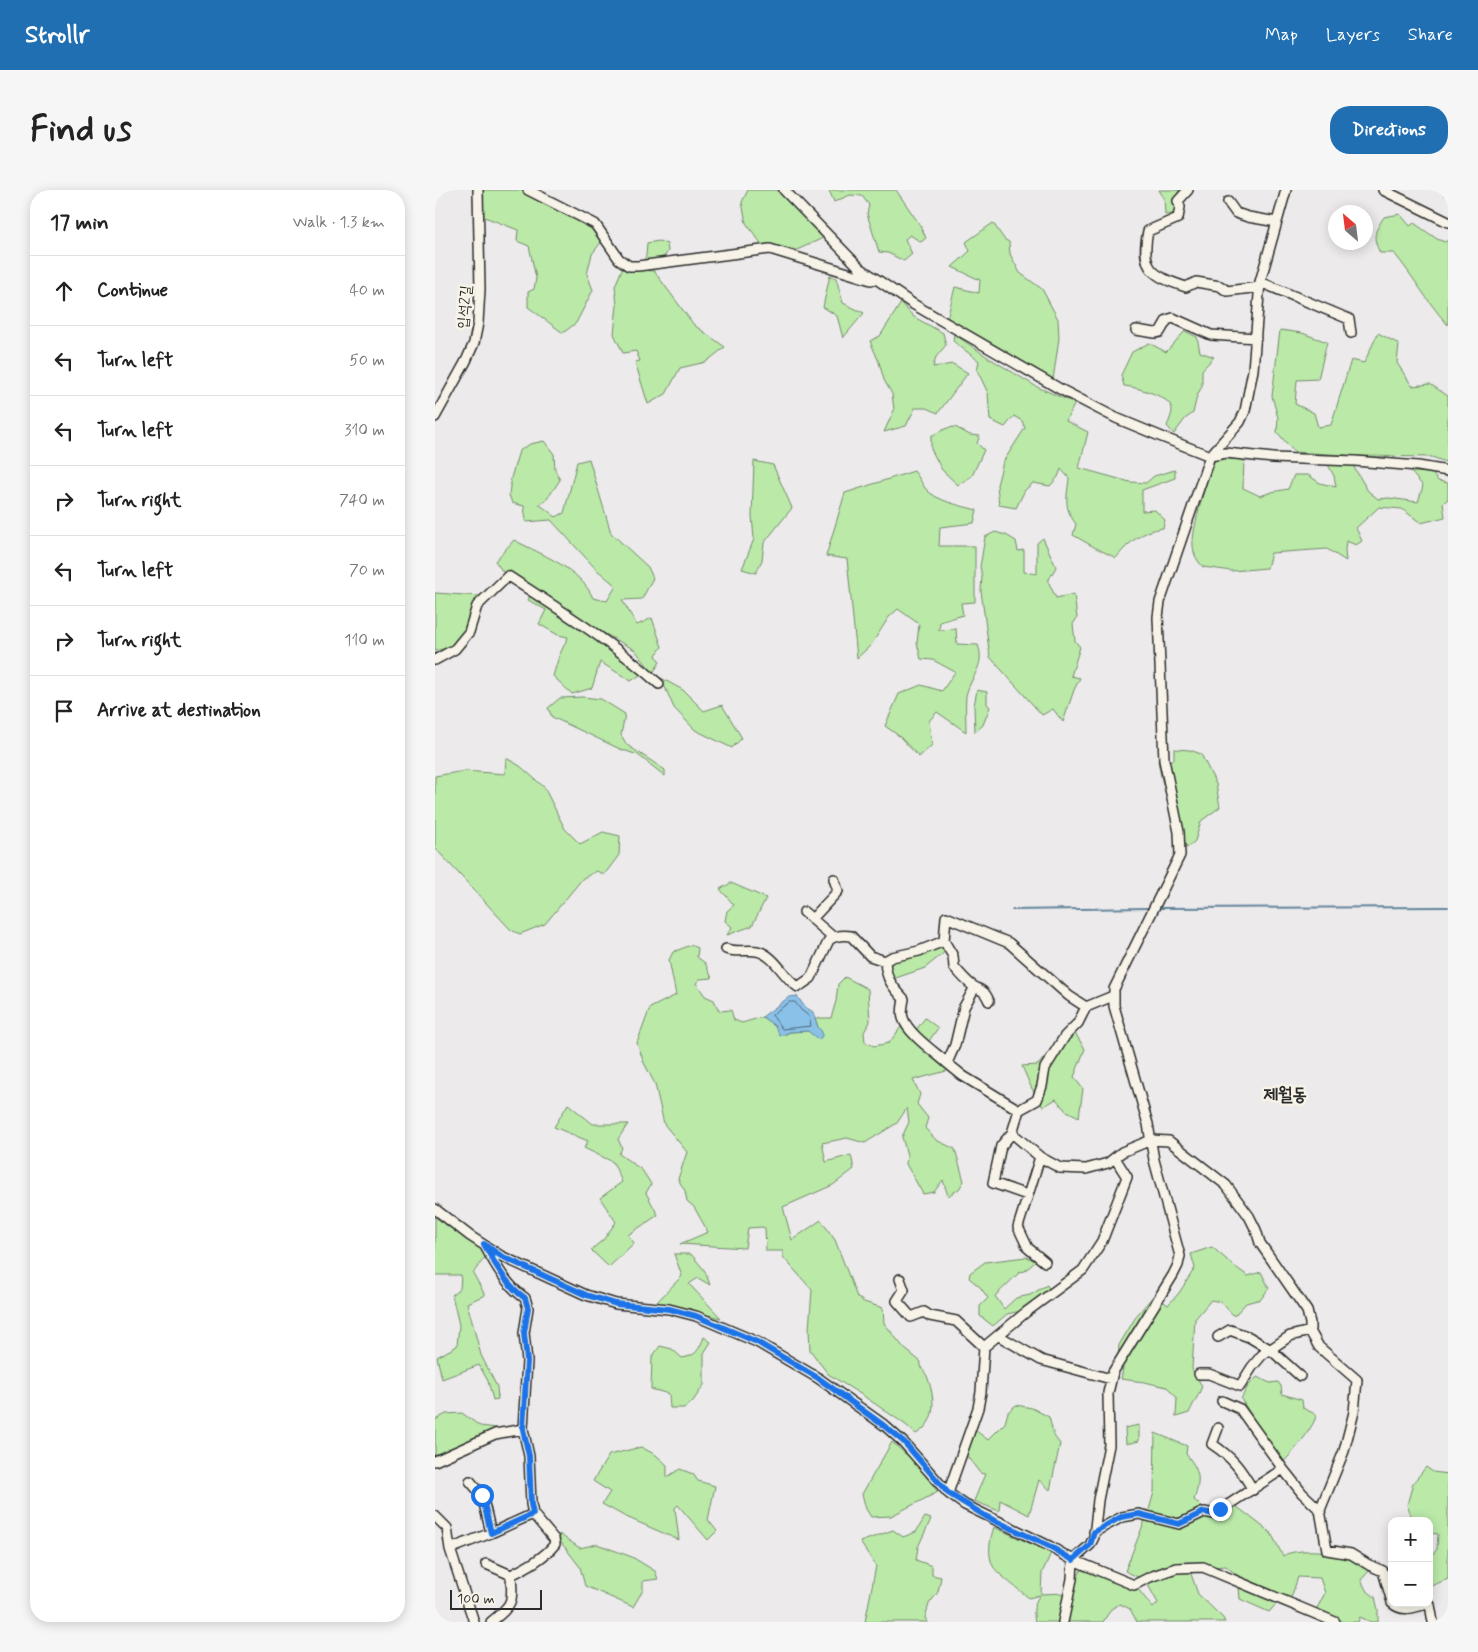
<!DOCTYPE html>
<html lang="en">
<head>
<meta charset="utf-8">
<style>
	body { margin:0; font-family:Mynerve,"Poor Story",sans-serif; background:#f6f6f6; color:#222 }
	.controls { position:absolute; right:15px; bottom:15px; display:grid; overflow:hidden; border-radius:10px; box-shadow:0 2px 12px #0003 }
	.controls button { width:45px; height:45px; display:grid; place-items:center; padding:0; border:0; border-bottom:1px solid #e0e0e0; background:#fff; color:#222; font:25px sans-serif }
	.compass { position:absolute; left:893px; top:15px; width:45px; height:45px; border-radius:50%; background:#fff; box-shadow:0 2px 12px #0003; rotate:332deg }
	.scale { position:absolute; left:15px; bottom:12px; width:92px; box-sizing:border-box; padding-left:5px; border:2px solid #2b2b2b; border-top:0; font-size:14px; line-height:18px; white-space:nowrap; color:#2b2b2b; -webkit-text-stroke:4px #f7f3e8; paint-order:stroke }
	.stop { position:absolute; width:15px; height:15px; margin:-11px; border:4px solid #1a73e8; border-radius:50%; background:#fff }
	.stop.end { background:#1a73e8; border-color:#fff; box-shadow:0 1px 5px #0008 }
	.list { margin:0; padding:0; list-style:none }
	h2 { display:flex; justify-content:space-between; align-items:center; height:65px; margin:0; padding:0 20px; font-size:21px }
	h2 small { font-size:16px; font-weight:400; color:#767676 }
	.list li { display:grid; grid-template-columns:32px 1fr auto; gap:15px; align-items:center; box-sizing:border-box; height:70px; padding:0 20px; border-top:1px solid #e0e0e0 }
	.list b { display:block; font-size:19px; white-space:nowrap }
	.list em { font-size:16px; font-style:normal; color:#767676 }
	.icon { flex:none; width:28px; height:28px; fill:none; stroke:currentColor; stroke-width:2; stroke-linecap:round; stroke-linejoin:round }
	.map { position:relative; flex:none; width:1013px; height:1432px; overflow:hidden; border-radius:20px }
	header { display:flex; align-items:center; gap:30px; box-sizing:border-box; height:70px; padding:0 25px; background:#1f6fb2; color:#fff }
	header strong { font-size:24px }
	nav { display:flex; gap:28px; margin-inline-start:auto; font-size:18px }
	.intro { display:flex; align-items:center; justify-content:space-between; box-sizing:border-box; height:120px; padding:0 30px }
	h1 { margin:0; font-size:35px }
	.button { padding:12px 22px; border-radius:20px; background:#1f6fb2; color:#fff; font-size:18px; font-weight:700 }
	main { display:flex; gap:30px; padding:0 30px }
	aside { flex:1; background:#fff; border-radius:20px; box-shadow:0 2px 12px #0003 }
	.map>svg:first-child { display:block }
	.green { fill:#bae9a8; stroke:#728a6a }
	.water { fill:#8ac1e8; stroke:#64859c }
	.lines { fill:none; stroke-linecap:round; stroke-linejoin:round }
	.shore { stroke:#516777; stroke-width:1 }
	.stream { stroke:#64859c; stroke-width:2 }
	.minor-casing { stroke:#2b2b2b; stroke-width:12 }
	.minor { stroke:#f7f3e8; stroke-width:9 }
	.route { stroke:#1a73e8; stroke-width:6 }
	.labels { text-anchor:middle; stroke-width:5; stroke-linejoin:round; paint-order:stroke }
	.street-label { font-size:15px; fill:#2b2b2b; stroke:#f7f3e8 }
	.quarter-label { font-size:18px; font-weight:bold; fill:#2b2b2b; stroke:#f7f3e8 }
</style>
</head>
<body>
<header>
<strong>Strollr</strong>
<nav><a>Map</a><a>Layers</a><a>Share</a></nav>
</header>
<div class="intro"><h1>Find us</h1><a class="button">Directions</a></div>
<main>
<aside>
<h2>17 min<small>Walk · 1.3 km</small></h2>
<ul class="list">
<li><svg class="icon" aria-label="ahead" viewBox="0 0 24 24"><path d="M12 20V5M6 11l6-6 6 6"/></svg><div><b>Continue</b></div><em>40 m</em></li>
<li><svg class="icon" aria-label="left" viewBox="0 0 24 24"><path d="M17 20v-9H6M10 6l-5 5 5 5"/></svg><div><b>Turn left</b></div><em>50 m</em></li>
<li><svg class="icon" aria-label="left" viewBox="0 0 24 24"><path d="M17 20v-9H6M10 6l-5 5 5 5"/></svg><div><b>Turn left</b></div><em>310 m</em></li>
<li><svg class="icon" aria-label="right" viewBox="0 0 24 24"><path d="M7 20v-9h11M14 6l5 5-5 5"/></svg><div><b>Turn right</b></div><em>740 m</em></li>
<li><svg class="icon" aria-label="left" viewBox="0 0 24 24"><path d="M17 20v-9H6M10 6l-5 5 5 5"/></svg><div><b>Turn left</b></div><em>70 m</em></li>
<li><svg class="icon" aria-label="right" viewBox="0 0 24 24"><path d="M7 20v-9h11M14 6l5 5-5 5"/></svg><div><b>Turn right</b></div><em>110 m</em></li>
<li><svg class="icon" aria-label="arrive" viewBox="0 0 24 24"><path d="M6 21V4h12l-3 4 3 4H6"/></svg><div><b>Arrive at destination</b></div></li>
</ul>
</aside>
<div class="map">
<svg width="1013" height="1432" viewBox="0 0 1013 1432">
	<rect width="100%" height="100%" fill="#eceaeb"/>
	<filter id="ink" filterUnits="userSpaceOnUse"><feTurbulence type="fractalNoise" baseFrequency=".02" numOctaves="2"/><feDisplacementMap in="SourceGraphic" scale="10" xChannelSelector="R" yChannelSelector="G"/><feConvolveMatrix kernelMatrix="1 2 1 2 8 2 1 2 1" color-interpolation-filters="sRGB"/></filter>
	<g filter="url(#ink)">
		<!-- green -->
		<path class="green" d="M47,0H106L130,24L156,39L167,51L157,64L152,84L158,100L141,133L128,143L93,117V102L99,99L101,88L94,56L82,51L83,40L47,26Z
			M313,0H342L388,48L362,60L345,57L328,56L311,33L307,12Z
			M394,0H461L485,35L491,48L486,52L475,45L470,49L477,64L469,71L453,63L444,62L432,24L434,15L427,6L415,5L399,12Z
			M724,0H744L739,13L740,21L737,24L730,25L729,8Z
			M965,24L975,36L979,33L1002,49L1010,52L1013,50V135C993,113 978,86 959,63H945C937,47 939,42 949,27Z
			M558,33L569,49L574,52L575,64L585,83L607,99L623,129L624,148L618,190L512,129L520,97L544,103L545,90L517,77L535,61L531,52Z
			M224,51L232,54L233,61L228,69L209,70L211,66L212,53Z
			M187,79L219,81L259,135L290,157L271,172L245,178L231,204L213,214L200,172L205,171L201,161L188,163L179,144L182,115L180,96Z
			M395,85L401,88L408,113L429,123L408,148L402,126L388,117Z
			M466,113L479,127L508,143L511,155L501,167L498,177L518,174L533,183L503,223L491,218H480L471,236L449,242L459,220L457,204L449,190L444,172L435,151L445,146Z
			M845,140L867,143L892,152L883,189L862,190L860,214L879,223L883,237L896,235L916,170L929,173L943,143L964,154L962,173L977,196L995,194L1013,206V273L997,267L926,266L859,262L842,242L843,228L837,206Z
			M750,141L762,147L765,162L779,167L767,180V196L762,206L758,223L750,229L739,244L732,236C734,231 737,225 737,220C737,206 700,197 689,196L686,185L697,162L714,153L731,162Z
			M519,144L554,168L602,197L640,213L631,231L653,242L644,278L695,292L711,293L719,286L740,280V288L707,300V321L720,320L730,330L728,338C707,341 694,352 681,368L659,357L638,345L641,334C628,317 632,308 634,288L626,279L623,287L615,296L598,293L590,300L581,318L564,315L562,295L568,272L590,238L587,231L579,226L570,237L555,230L553,203L542,180L544,171L518,151Z
			M520,237L535,245L545,246L542,253L549,260L537,286L523,295L507,280L496,259V246L512,238Z
			M109,251L119,264L120,280L125,290L112,309L104,314L121,327L129,323L142,272L154,269L176,343L213,377L218,388L207,409L187,410L202,435L217,428L227,457L221,465L225,472L218,483L200,460L163,440L68,382L60,371L79,350C107,365 145,378 158,408L172,411L181,396L161,379L116,330L91,332L89,316L77,313L74,305L76,288L84,261L95,254Z
			M781,268L809,270L808,298L825,306L837,302L853,299L859,285H873L885,293L901,297L899,286L892,273L917,274L933,301L943,309L954,308L983,312L988,296L976,282L997,283L1003,291L1013,293V309L1008,313L1010,327L986,333L967,319L944,317L921,338L927,351L921,355L911,351L910,360L911,371L892,359L836,363L832,378L797,381L768,377C762,370 759,366 758,356C756,342 773,282 781,268Z
			M319,271L338,275L357,318L329,353L327,370L321,383L307,379L319,349L317,326Z
			M479,281C484,287 486,292 490,298C500,311 527,316 542,320L539,333L505,337L504,356H540V412L526,413L528,425L505,432L504,440L521,439L522,454L543,455C551,476 535,487 531,506C530,517 531,531 531,542L502,522L494,531L497,555L484,567L464,546L450,536L464,504L486,495L507,501L520,482L498,470L486,469L482,453L484,434L463,419L454,427L436,455L422,468L412,369L391,366L410,303Z
			M560,342L571,345L581,351L583,361L589,360V382L602,384V353L608,348L621,377L613,391L621,408L639,404L642,428L638,434L640,451L645,457L636,486L645,488L639,500L628,532L618,519L607,525L555,467L546,401L547,386L545,377L550,347Z
			M0,403L45,406L36,423L31,443L19,456L0,461Z
			M96,404L156,444L207,484L196,491L165,472L157,498L137,504L118,486L124,466L133,447L123,445L104,434L111,420L93,410Z
			M226,488L248,500L269,521L287,515L307,548L297,558L260,540L239,518Z
			M542,500L552,502V514L555,517L548,535L540,542L539,516Z
			M148,507L166,509L190,524L186,545L192,555L230,580V586L203,565L185,559L117,527L113,518L125,508Z
			M739,559L755,560L766,564L781,594L785,617L766,631L760,651L752,658C740,629 727,601 723,570H739Z
			M71,568L85,576L109,597L130,639L145,654L168,642L185,646L184,665L169,685L162,681L148,688L110,734L85,744L76,740L0,658V586L29,581L70,584Z
			M296,693L331,708L317,736L292,745L297,737L290,731L292,721L299,715L285,699Z
			M502,751L511,761L490,778L449,792V768Z
			M256,755L263,758L262,767L270,773L277,788L265,789L261,793L270,806L279,810L284,821L296,820L299,830L307,833L327,827L335,832L349,845L355,842L373,841L383,837L380,828H396L401,811L403,794L410,787L433,799L435,832L429,842L430,852L439,856L454,853L466,837L486,853L515,880L478,890L485,904L482,914L493,928L490,938L501,950L520,959L529,991L524,999L513,1006L508,990L499,1002L488,1004L471,974L472,965L467,947L474,932L472,918L462,933L430,953L412,948L387,953L391,972L416,965L419,979L398,995L348,1017L357,1050L386,1030L400,1050L422,1107L429,1112L448,1118L449,1133L469,1158L486,1172C485,1178 489,1181 492,1186C500,1207 503,1232 481,1244L471,1235L430,1207L393,1184L375,1160L374,1139L377,1100L348,1067V1061H331L330,1038L327,1037L313,1038L310,1058L245,1054L273,1042L259,1017L252,1011L250,1001L243,989L252,962L229,934L220,894L209,873L202,853L215,818L241,805L234,770L238,762Z
			M490,828L503,838L494,851L481,840Z
			M640,843L650,859L639,887L648,899L644,927L630,920L621,909L608,917L596,897L587,876L603,875L618,857Z
			M133,914L158,934H193L183,949L187,958L184,964L207,980L216,994L211,1003L223,1025L193,1045L199,1053L174,1077L156,1060L169,1049L181,1032L165,1008L187,992L178,972L149,958L153,951L119,937Z
			M0,1027L49,1061L51,1066L38,1083L50,1105L32,1113L46,1165L62,1197L63,1209L58,1210L53,1191L44,1175L7,1189L2,1167L22,1156L24,1135L17,1105L25,1099L26,1085H0Z
			M777,1057L799,1076L813,1086L826,1082L834,1098L826,1109L811,1113L799,1126L786,1112L776,1110L760,1129L757,1179L767,1196C764,1206 758,1213 754,1223L741,1227L742,1208L732,1197L709,1192L686,1189L688,1178L683,1167L684,1155L702,1125L719,1105L733,1115L744,1103L760,1078L756,1064Z
			M239,1064H256L270,1081L275,1095L263,1088L254,1094L286,1128L221,1113L247,1086Z
			M591,1067L601,1071L590,1081L585,1082L560,1106L569,1119L581,1108L595,1105L612,1095L614,1099L586,1121L572,1124L558,1136L545,1126V1116L553,1108L545,1097L534,1088L535,1083L550,1072Z
			M269,1147L276,1152L269,1163V1195L258,1211L249,1218H235L234,1204L216,1199L217,1167L225,1156L237,1159L247,1168C261,1166 264,1160 269,1147Z
			M822,1187L835,1193L843,1192L846,1196L847,1204L867,1210L868,1218L882,1225C874,1244 861,1258 847,1274L806,1209L813,1196Z
			M581,1215L597,1218L614,1227L619,1246L625,1254L615,1300L604,1290L594,1325L565,1310L564,1321L539,1311L550,1284L545,1283L531,1265L540,1240L553,1250L570,1233L573,1222Z
			M27,1223L45,1236L62,1238L46,1247L0,1269V1230L11,1224Z
			M704,1235V1251L691,1254L690,1238Z
			M720,1243L752,1256L751,1264C765,1281 766,1289 759,1310L780,1327L801,1316L836,1343L848,1366C860,1357 905,1361 918,1368C924,1371 930,1376 935,1380L926,1390L931,1400L940,1407L943,1420V1432H936L925,1427L923,1432H909L881,1420L890,1403L885,1388L863,1387L856,1408L802,1385L791,1376L778,1377L767,1374L756,1384L763,1404L788,1428L790,1432H702L695,1419L685,1414L676,1419L668,1432H633L641,1390L646,1380L671,1387L687,1396L703,1399L718,1418L723,1413L708,1386L707,1389L690,1381L714,1320L719,1302Z
			M457,1252L480,1272L503,1302L456,1326L436,1327L431,1319L427,1304Z
			M206,1257L221,1265L232,1275V1287L245,1279L258,1284L263,1291L280,1296L273,1330L282,1341L273,1350L243,1315L240,1318L244,1350L189,1326L167,1314L175,1302L158,1291L174,1265Z
			M991,1277L998,1282L1013,1284V1389L996,1396L994,1369L1002,1359L1003,1344L994,1343V1331H978L972,1315L978,1293Z
			M490,1327L496,1329L483,1357L481,1370L497,1376V1385L506,1387L503,1402L494,1414L490,1428L493,1432H430L441,1376L425,1352L458,1340L468,1347L481,1342Z
			M559,1337L616,1363L607,1383L606,1404L630,1403L625,1432H600C598,1421 598,1414 605,1405L594,1408C587,1402 561,1383 558,1376C552,1364 555,1349 559,1337Z
			M124,1344L145,1358L162,1354L197,1367L220,1381L223,1389L208,1391V1400L198,1417L150,1396L145,1377L125,1351Z
			M804,1397L843,1412L834,1422L805,1409Z"/>
		<!-- water -->
		<path class="water" d="M362,806L369,816L378,822L383,837L387,842V846L384,850L373,841L355,842L345,846L340,836L327,827L354,807Z"/>
		<g class="lines">
			<!-- shore -->
			<path class="shore" d="M355,812H360L366,820L374,826L376,836L347,839L337,825Z"/>
			<!-- stream -->
			<path class="stream" d="M724,718L1013,717
				M577,720L713,718"/>
			<defs>
				<path id="minor" d="M93,0L160,34L184,69L194,76H203L335,59L436,90
					M349,0L425,78L478,114L625,199L681,228L727,247L775,266L791,263L838,268L920,271L983,276L1013,281
					M753,0L743,11L745,17L743,28L713,41C705,79 717,86 751,97L761,92L785,96L792,101L825,97
					M948,0L1013,32
					M1012,0H1013
					M793,12L801,23L813,27L842,32
					M825,92L914,129L916,143
					M701,140L720,143L725,142L732,130L738,128L776,145L821,148
					M0,227L31,171L39,153L43,133L45,99L43,0
					M0,470L20,459L34,442L42,416L73,386C125,420 177,452 224,494
					M369,722L398,747
					M377,729L403,701L399,689
					M291,759C302,763 312,759 322,761C340,765 349,788 363,797L376,788L394,750C401,745 408,745 416,746L435,766L450,771L457,767L484,761L509,751
					M450,771C451,789 457,796 469,809C468,815 466,822 468,828C473,844 500,862 512,873
					M540,797L529,817L520,855L512,873L528,886L584,920
					M554,811C550,802 548,801 540,797C532,793 525,783 519,777L518,766L509,751L511,727L574,753L634,806L651,817L678,806
					M651,817L643,833L630,846L610,878L607,896L602,910L584,920L577,943L605,967L625,978L651,979L673,973L687,962L716,950L734,951L791,995L814,1026L821,1040L825,1053L872,1121L875,1133V1141L884,1157L922,1190L919,1222L909,1261L885,1320L867,1303L848,1279L779,1324L769,1322L744,1334L704,1324L687,1327L659,1342
					M577,943L566,956L558,993L592,1005
					M605,967L583,1037L593,1058L610,1072
					M0,1019L35,1046L66,1066L151,1105L181,1114L234,1119L261,1126L322,1152L383,1188L449,1235L469,1253L513,1303L530,1315L614,1356L638,1370L699,1395L715,1387L741,1378L768,1377L900,1432
					M50,1056C61,1076 72,1096 90,1108L93,1118L89,1143L92,1171L88,1239L94,1266L96,1314L98,1324L119,1349L120,1354C109,1368 92,1377 76,1385C78,1413 78,1414 56,1432
					M465,1089L469,1100L462,1111L476,1127L489,1122L495,1126L521,1131L549,1157
					M564,1146L606,1170L676,1189
					M783,1147L795,1140L814,1147L836,1160L865,1186
					M764,1184H774L805,1196L817,1177L827,1165L855,1146L875,1141
					M787,1211L805,1219L848,1279
					M783,1238L777,1254C798,1268 805,1278 818,1300
					M0,1271L60,1244L88,1239
					M35,1291L47,1305L56,1343
					M513,1303L543,1218L546,1202L549,1157L590,1123L648,1080L667,1051L692,987L680,968
					M885,1320L892,1360L916,1364L934,1375L948,1381L957,1412
					M0,1326L12,1338L15,1359
					M51,1374L76,1385
					M957,1413C968,1423 979,1417 992,1414L995,1415L998,1432
					M39,1432L15,1359L56,1343L98,1324
					M628,1432L637,1389L638,1370L655,1355L659,1347L663,1310L674,1255L673,1203L678,1182L738,1085L743,1075L745,1066L719,970L713,934L679,816V799L745,665L744,642L729,570L723,427L725,412L775,266L805,232L810,221L818,180L825,92L851,0"/>
			</defs>
			<!-- minor casing -->
			<use href="#minor" class="minor-casing"/>
			<!-- minor -->
			<use href="#minor" class="minor"/>
		</g>
	</g>
	<g class="lines" filter="url(#ink)">
		<!-- route -->
		<path class="route" d="M47,1305L56,1343L98,1324L96,1314L94,1266L88,1239L92,1171L89,1143L93,1118L90,1108C71,1095 60,1074 49,1054L66,1066L151,1105L181,1114L234,1119L261,1126L322,1152L383,1188L448,1235L469,1252L513,1303L552,1327L614,1356L638,1370L655,1355L659,1342L686,1327L704,1324L744,1334L769,1322L779,1324L785,1319"/>
	</g>
	<g class="labels">
		<!-- street labels -->
		<g class="street-label">
			<text transform="translate(29 117) rotate(-85)" y="5">입석2길</text>
		</g>
		<!-- quarter labels -->
		<g class="quarter-label">
			<text x="850" y="910">제월동</text>
		</g>
	</g>
</svg>
<div class="controls">
<button>+</button>
<button>−</button>
</div>
<svg class="compass" viewBox="-18 -18 36 36"><path d="M0-13l5 13h-10z" fill="#e53935"/><path d="M0 13l5-13h-10z" fill="#767676"/></svg>
<div class="scale">100 m</div>
<div class="stop" style="left:47px;top:1305px"></div>
<div class="stop end" style="left:785px;top:1319px"></div>
</div>
</main>
</body>
</html>
